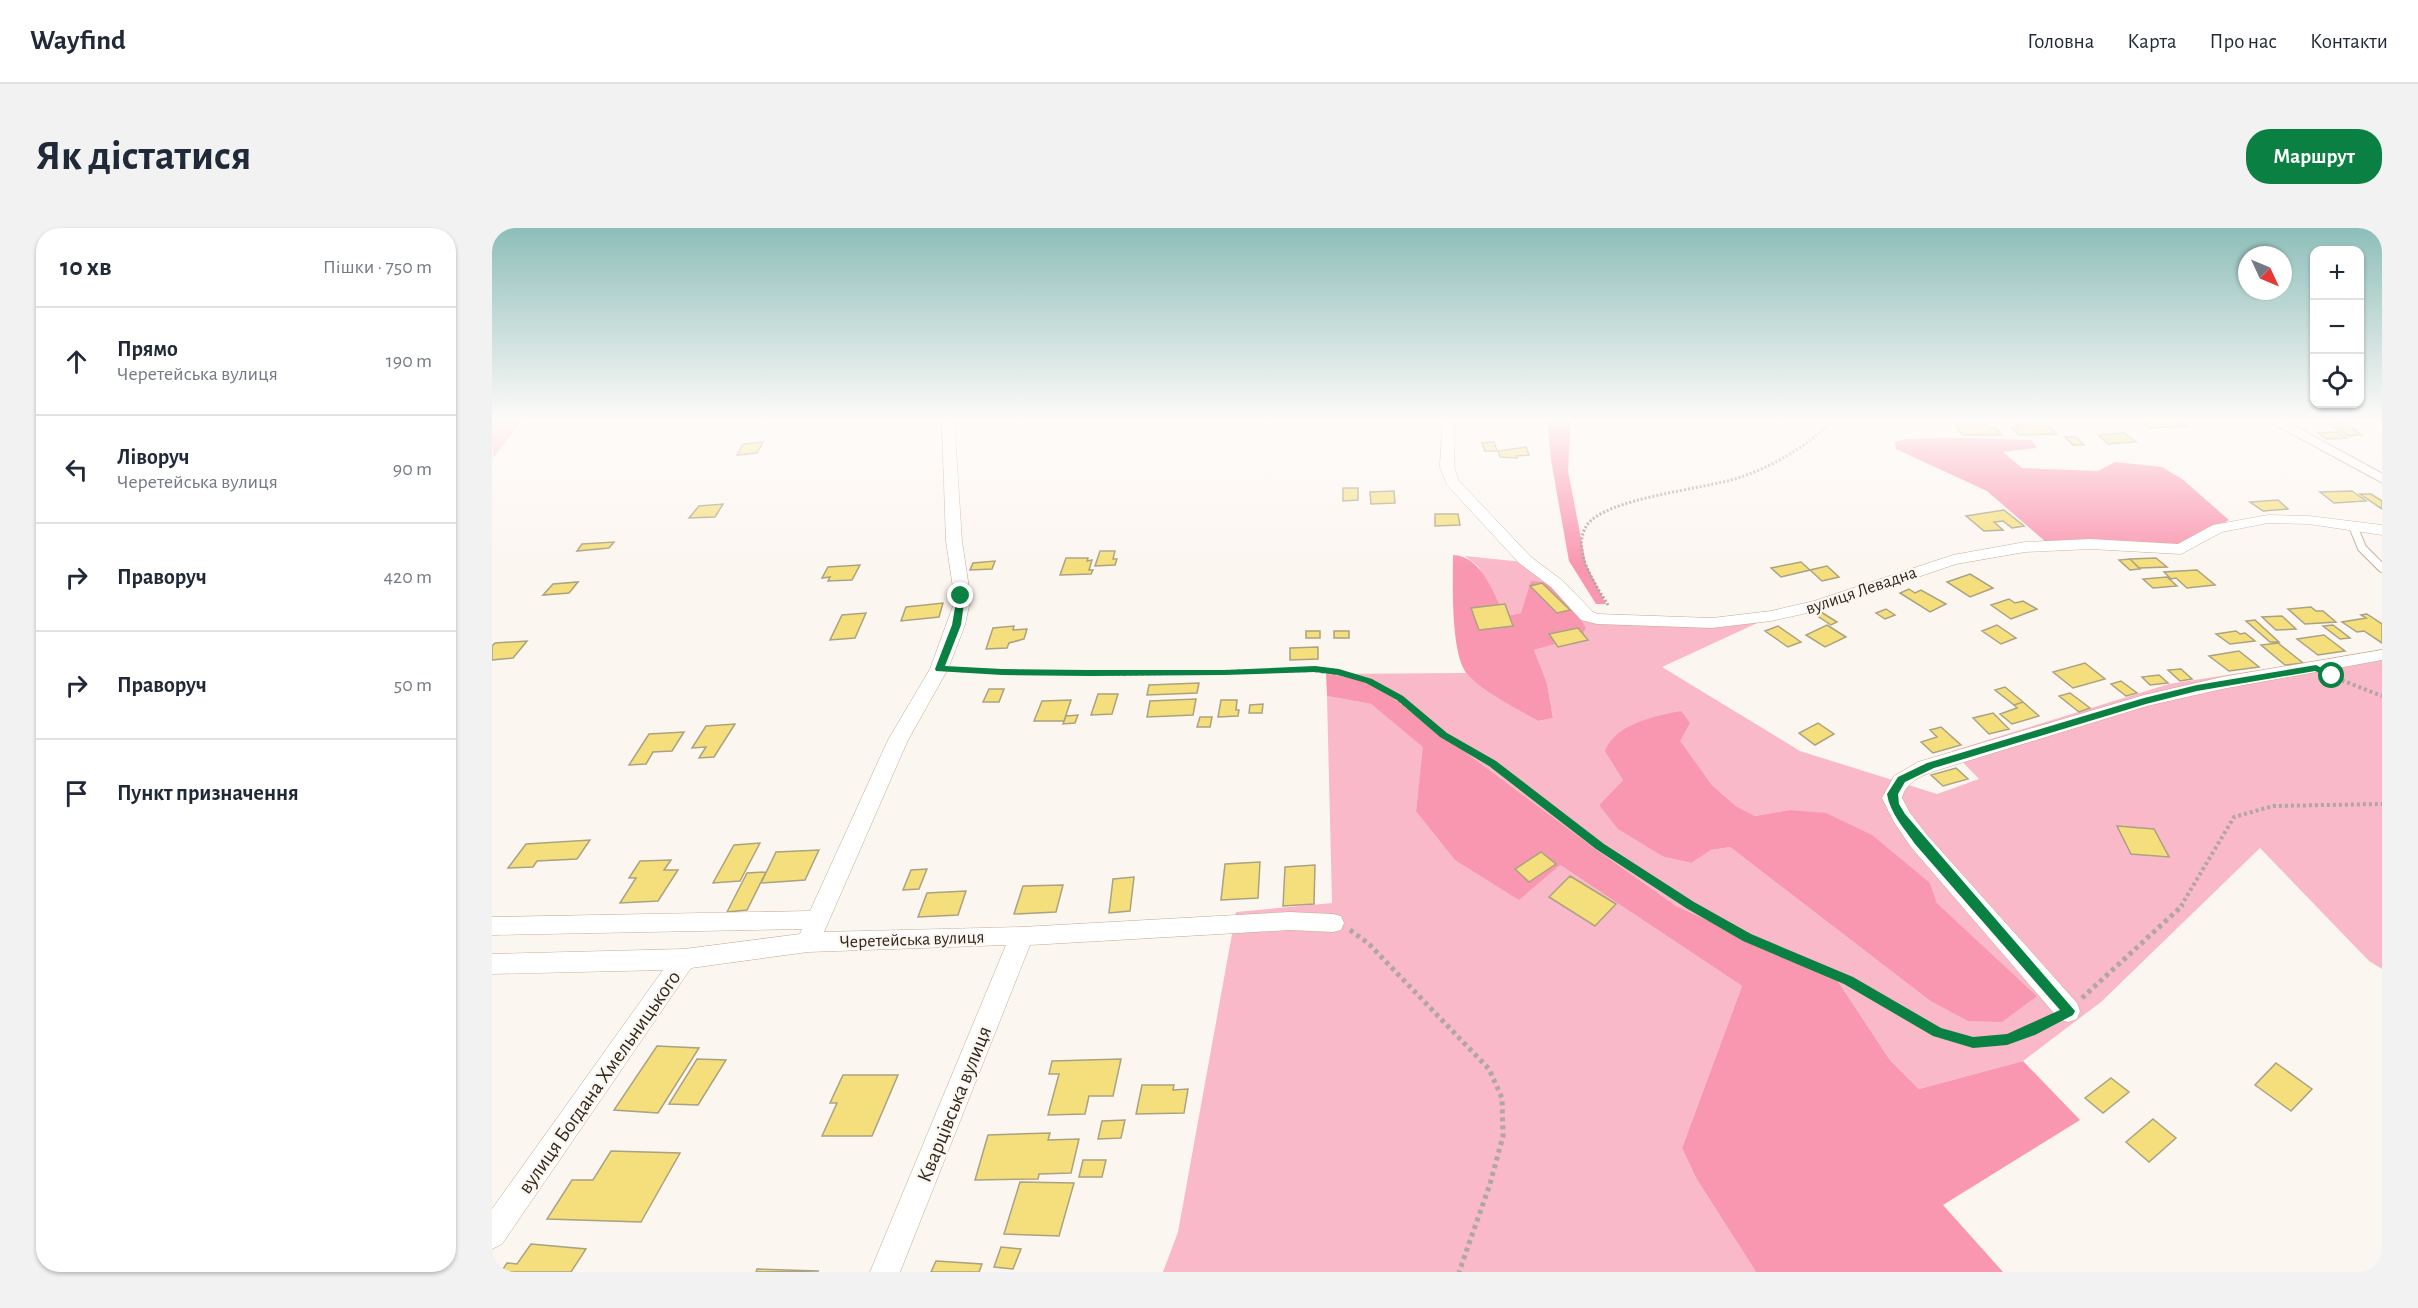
<!DOCTYPE html>
<html lang="uk">
<head>
<meta charset="utf-8">
<style>
	body { margin:0; font-family:"Alegreya Sans",sans-serif; background:#f2f2f3; color:#1f2937 }
	.controls { position:absolute; right:18px; top:18px; display:grid; overflow:hidden; border-radius:12px; box-shadow:0 2px 4px #0004 }
	.controls button { width:54px; height:54px; display:grid; place-items:center; padding:0; border:0; border-bottom:2px solid #e0e1e3; background:#fff; color:#1f2937; font:30px sans-serif }
	.compass { position:absolute; left:1746px; top:18px; width:54px; height:54px; border-radius:50%; background:#fff; box-shadow:0 2px 4px #0004; rotate:134deg }
	.stop { position:absolute; width:18px; height:18px; margin:-14px; border:4px solid #0b8043; border-radius:50%; background:#fff }
	.stop.end { background:#0b8043; border-color:#fff; box-shadow:0 2px 6px #0008 }
	.list { margin:0; padding:0; list-style:none }
	h2 { display:flex; justify-content:space-between; align-items:center; height:78px; margin:0; padding:0 24px; font-size:26px }
	h2 small { font-size:20px; font-weight:400; color:#747a83 }
	.list li { display:grid; grid-template-columns:39px 1fr auto; gap:18px; align-items:center; box-sizing:border-box; height:108px; padding:0 24px; border-top:2px solid #e0e1e3 }
	.list b { display:block; font-size:22px; white-space:nowrap }
	.list p { margin:0; font-size:20px; white-space:nowrap; color:#747a83 }
	.list em { font-size:20px; font-style:normal; color:#747a83 }
	.icon { flex:none; width:33px; height:33px; fill:none; stroke:currentColor; stroke-width:2; stroke-linecap:round; stroke-linejoin:round }
	.map { position:relative; flex:none; width:1890px; height:1044px; overflow:hidden; border-radius:24px }
	header { display:flex; align-items:center; gap:36px; box-sizing:border-box; height:84px; padding:0 30px; background:#fff; border-bottom:2px solid #e0e1e3 }
	header strong { font-size:28px }
	nav { display:flex; gap:33px; margin-inline-start:auto; font-size:21px }
	.intro { display:flex; align-items:center; justify-content:space-between; box-sizing:border-box; height:144px; padding:0 36px }
	h1 { margin:0; font-size:42px }
	.button { padding:15px 27px; border-radius:24px; background:#0b8043; color:#fff; font-size:21px; font-weight:700 }
	main { display:flex; gap:36px; padding:0 36px }
	aside { flex:1; background:#fff; border-radius:24px; box-shadow:0 2px 4px #0004 }
	.map>svg:first-child { display:block }
	.green { fill:#fab9c8; fill-rule:evenodd }
	.forest { fill:#fa97b0 }
	.building { fill:#f5df7d; stroke:#aaa280; stroke-width:1.5 }
	.lines { fill:none; stroke-linecap:round; stroke-linejoin:round }
	.service-casing { stroke:#c5a98f; stroke-width:10 }
	.minor-casing { stroke:#c5a98f; stroke-width:1 }
	.path-far2 { stroke:#afa7a0; stroke-width:3; stroke-dasharray:2 2; stroke-linecap:butt }
	.path-far1 { stroke:#afa7a0; stroke-width:4; stroke-dasharray:3 3; stroke-linecap:butt }
	.path { stroke:#afa7a0; stroke-width:5; stroke-dasharray:4 4; stroke-linecap:butt }
	.service { stroke:#fff; stroke-width:8 }
	.minor { fill:#fff; fill-rule:evenodd }
	.route { fill:#0b8043 }
	.labels { text-anchor:middle; stroke-width:4.5; stroke-linejoin:round; paint-order:stroke }
	.street-label { font-size:18px; fill:#33281d; stroke:#fcf6f1 }
	.near-street-label { font-size:21px; fill:#33281d; stroke:#fcf6f1 }
</style>
</head>
<body>
<header>
<strong>Wayfind</strong>
<nav><a>Головна</a><a>Карта</a><a>Про нас</a><a>Контакти</a></nav>
</header>
<div class="intro"><h1>Як дістатися</h1><a class="button">Маршрут</a></div>
<main>
<aside>
<h2>10 хв<small>Пішки · 750 m</small></h2>
<ul class="list">
<li><svg class="icon" aria-label="ahead" viewBox="0 0 24 24"><path d="M12 20V5M6 11l6-6 6 6"/></svg><div><b>Прямо</b><p>Черетейська вулиця</p></div><em>190 m</em></li>
<li><svg class="icon" aria-label="left" viewBox="0 0 24 24"><path d="M17 20v-9H6M10 6l-5 5 5 5"/></svg><div><b>Ліворуч</b><p>Черетейська вулиця</p></div><em>90 m</em></li>
<li><svg class="icon" aria-label="right" viewBox="0 0 24 24"><path d="M7 20v-9h11M14 6l5 5-5 5"/></svg><div><b>Праворуч</b></div><em>420 m</em></li>
<li><svg class="icon" aria-label="right" viewBox="0 0 24 24"><path d="M7 20v-9h11M14 6l5 5-5 5"/></svg><div><b>Праворуч</b></div><em>50 m</em></li>
<li><svg class="icon" aria-label="arrive" viewBox="0 0 24 24"><path d="M6 21V4h12l-3 4 3 4H6"/></svg><div><b>Пункт призначення</b></div></li>
</ul>
</aside>
<div class="map">
<svg width="1890" height="1044" viewBox="0 0 1890 1044">
	<rect width="100%" height="100%" fill="#fcf6f1"/>
	<!-- green -->
	<path class="green" d="M0,191H40L30,193L1,230Z
		M973,328L1031,334L1101,388L1173,396L1287,385L1170,439L1308,523L1445,566L1487,551L1460,523L1677,456L1890,423V741L1877,733L1768,620L1609,774L1531,833L1427,861L1398,832L1343,749L1184,678L1105,622L894,465L866,450L834,446L974,445L1003,467L1046,493L1061,490L1055,455L1042,422L1088,409L1029,385L1013,388L986,338ZM1187,513L1220,557L1244,578L1263,588L1297,582L1438,655L1445,675L1545,768L1437,772L1238,619L1219,622L1198,635L1172,629L1107,577L1131,552Z
		M835,468L879,476L932,519L924,583L1068,637L1250,758L1190,920L1204,950L1264,1044H671L686,1004L744,684L840,675Z"/>
	<!-- forest -->
	<path class="forest" d="M1055,191H1079L1076,243L1094,336L1114,376H1104L1077,333L1059,232Z
		M1469,210L1539,212L1545,220L1511,224L1530,240L1606,243L1623,234L1670,239L1690,251L1737,292L1702,314L1677,319L1555,315L1495,263L1404,221L1403,214L1415,211Z
		M961,327C990,328 1001,365 1013,388L1029,385L1039,353C1072,354 1078,375 1094,400L1089,409L1042,422L1055,455L1061,490L1046,493C1023,479 994,466 976,447C958,428 961,354 961,327Z
		M834,446L866,450L894,465L1105,622L1184,678L1343,749L1398,832L1427,861L1531,833L1588,892L1451,977L1511,1044H1264L1204,950L1190,920L1250,758L1068,637L1027,672L963,632L924,583L931,519L879,476L835,468Z
		M1189,483L1198,495L1188,513L1220,557L1244,578L1263,588L1297,582L1334,585L1380,607L1438,655L1445,675L1545,768L1510,794L1476,793L1437,772L1238,619L1219,622L1199,635L1172,629L1126,601L1107,577L1131,552L1113,523C1123,496 1163,488 1189,483Z"/>
	<!-- building -->
	<path class="building" d="M1650,191H1686L1696,198L1656,200L1648,194H1654Z
		M1853,195L1865,202H1861L1870,207L1857,208L1836,196Z
		M1555,196L1565,206L1527,207L1520,200H1526L1523,197Z
		M1463,197H1496L1498,200H1504L1510,207H1470Z
		M1845,204L1855,210L1835,211L1826,205Z
		M1632,205L1644,214L1616,216L1606,207Z
		M1573,209H1584L1592,217H1581Z
		M271,214L265,225L245,227L251,216Z
		M1002,214L1005,223H993L990,215Z
		M1034,219L1037,227L1025,228V230L1008,229L1006,223Z
		M851,260H866V272L851,273Z
		M902,263L903,275L879,276L878,264Z
		M1860,263L1874,273L1842,275L1828,264Z
		M1868,266H1879L1890,273V281Z
		M1786,272L1796,281L1771,283L1758,274Z
		M231,276L223,289L197,290L207,278Z
		M1512,282L1532,298L1520,300L1511,293L1502,294L1511,302L1492,303L1474,288Z
		M943,286H966L968,297L943,298Z
		M122,314L117,320L85,323L90,316Z
		M608,323H623L621,331H625L623,337L603,338Z
		M574,330H596L595,333L600,332L597,342H601L599,346L568,347Z
		M1664,330L1675,339L1647,340L1638,331Z
		M1638,331L1648,341L1638,342L1627,332Z
		M503,333L500,341L478,342L481,335Z
		M1309,334L1318,342L1289,349L1279,340Z
		M368,337L360,352L336,353L338,349L330,350L336,339Z
		M1335,338L1347,349L1330,353L1318,342Z
		M1705,342L1723,357L1695,360L1684,350L1679,351L1672,344Z
		M1478,346L1501,360L1478,369L1455,354Z
		M1675,349L1685,358L1661,360L1651,351Z
		M86,354L77,365L51,367L61,356Z
		M1050,355L1078,382L1065,385L1038,358Z
		M1417,361L1423,365L1429,362L1454,376L1438,384L1408,365Z
		M1517,371L1523,375L1531,373L1545,381L1519,391L1499,377Z
		M451,375L447,389L409,393L414,379Z
		M1013,376L1021,398L987,402L979,380Z
		M1819,379L1824,383H1831L1844,394L1813,396L1796,381Z
		M1394,381L1403,387L1393,391L1384,385Z
		M1329,384L1345,394L1339,397L1324,387Z
		M374,385L363,410L338,412L350,387Z
		M1875,386L1890,396V415L1872,403L1865,404L1850,394L1874,390L1869,387Z
		M1790,388L1804,401L1784,402L1770,389Z
		M1763,392L1787,414H1778L1754,393Z
		M1335,397L1354,409L1333,419L1314,407Z
		M1505,397L1524,410L1509,416L1490,403Z
		M1841,397L1858,410L1848,411L1831,398Z
		M522,398L521,402L535,401L532,411L517,415L515,420L494,421L501,400Z
		M1286,398L1309,414L1296,419L1273,403Z
		M1086,400L1096,412L1066,419L1057,406Z
		M814,403H828V410H814Z
		M842,403H857V410H842Z
		M1744,403L1748,406L1753,405L1763,413L1738,416L1724,406Z
		M1832,407L1853,423L1826,427L1805,411Z
		M35,413L21,430L0,432V418L3,415Z
		M1786,415L1811,435L1793,437L1769,417Z
		M826,419V431L798,432V420Z
		M1747,423L1767,439L1737,443L1717,428Z
		M1593,435L1613,451L1581,460L1561,444Z
		M1689,441L1700,451L1688,453L1676,442Z
		M1667,447L1676,455L1658,457L1650,449Z
		M1629,453L1645,465L1634,468L1619,456Z
		M707,455L705,465L655,467L657,457Z
		M1513,459L1531,474L1522,477L1503,462Z
		M497,461H512L507,474H491Z
		M1578,465L1598,480L1587,484L1567,468Z
		M606,466H626L620,486L599,487Z
		M704,471L701,487L655,489L658,473Z
		M579,472L572,493H542L550,473Z
		M729,472H745L744,482H747L746,488L726,489Z
		M1531,474L1547,488L1520,496L1508,486L1525,480L1522,477Z
		M771,476L770,485H757L758,477Z
		M1501,485L1517,501L1497,506L1481,490Z
		M586,487L583,495L571,496L574,488Z
		M708,489H720L718,499H705Z
		M1326,495L1342,506L1323,517L1307,505Z
		M243,496L222,529L207,530L214,519L200,520L214,498Z
		M1449,499L1469,517L1441,525L1429,514L1445,509L1438,502Z
		M192,504L180,523L161,524L154,536L137,537L157,506Z
		M1464,540L1476,551L1451,558L1439,547Z
		M1625,598L1662,601L1677,629L1639,626Z
		M98,612L85,631L45,633L41,639L16,640L34,616Z
		M268,615L248,653L221,655L242,617Z
		M327,622L313,652L269,655L284,624Z
		M1049,624L1064,636L1037,654L1023,641Z
		M179,632L172,642H186L166,673L128,675L144,650H137L148,633Z
		M768,634L766,670L729,672L733,636Z
		M823,637L822,676L791,678L793,639Z
		M435,641L427,661L411,662L419,642Z
		M274,644L255,682L235,684L255,645Z
		M1078,648L1124,676L1103,698L1057,669Z
		M642,649L638,683L617,685L621,651Z
		M571,657L564,684L522,686L531,658Z
		M474,663L466,687L426,689L435,665Z
		M165,818L207,820L166,885L122,882Z
		M205,831L234,832L206,877L177,876Z
		M629,831L621,868H597L593,886L556,887L567,846H557L560,833Z
		M1784,835L1820,861L1799,883L1763,857Z
		M351,847H406L380,908H330L345,875H338Z
		M1619,850L1637,864L1611,885L1593,870Z
		M650,857H682L681,862L696,861L692,885L644,886Z
		M1661,891L1684,910L1657,934L1634,914Z
		M633,892L629,910L606,911L610,893Z
		M558,905L556,912L587,911L579,945L547,946L546,951L483,952L496,907Z
		M119,923L188,925L149,994L55,991L80,952H101Z
		M591,932H614L610,949H587Z
		M528,954L582,955L567,1008L512,1006Z
		M39,1016L94,1021L79,1044H9L15,1035L25,1036Z
		M509,1019L529,1021L521,1041L502,1039Z
		M444,1033L490,1036L487,1044H439Z
		M265,1041L327,1043L264,1044Z"/>
	<g class="lines">
		<defs>
			<path id="service" d="M1781,191L1890,250
				M1861,298L1870,320L1890,340"/>
			<path id="minor" d="M450,191H462L470,313L477,360V378L473,397L456,441L416,512L332,704L530,699L798,684L841,686L849,688L852,695L849,702L841,704L798,702L538,717L408,1044H378L514,717L316,724L199,740L10,1016L0,1021V981L171,742L0,746V726L192,721L308,706L310,701L0,707V689L318,683L396,512L438,441L461,378V360L454,313Z
				M951,191H963L962,239L967,253L1039,329L1071,353L1101,384L1106,386L1220,390L1279,383L1322,373L1461,327L1533,314L1598,311L1686,316L1721,297L1776,287L1817,288L1890,297V307L1817,296L1776,295L1730,304L1689,326L1598,321L1533,324L1464,336L1333,381L1279,393L1220,400L1105,396L1089,392L1059,359L1027,335L955,257L948,239Z
				M1890,422V432L1730,461L1655,478L1446,542C1431,547 1414,553 1410,570L1418,585L1435,607L1585,775L1588,783L1585,791L1576,794L1567,791L1419,619L1402,594L1390,570L1402,548L1426,534L1652,467L1730,449Z"/>
		</defs>
		<!-- service casing -->
		<use href="#service" class="service-casing"/>
		<!-- minor casing -->
		<use href="#minor" class="minor-casing"/>
		<!-- path-far2 -->
		<path class="path-far2" d="M1116,377C1104,357 1078,322 1095,297C1114,270 1212,261 1246,250C1282,238 1316,218 1342,191"/>
		<!-- path-far1 -->
		<path class="path-far1" d="M463,442L629,446L820,442L855,447L873,452L895,463L958,511L1004,538L1095,609L1198,678
			M1844,450L1890,468
			M1689,678L1742,589L1781,578L1890,576"/>
		<!-- path -->
		<path class="path" d="M1196,677L1253,708L1359,754L1453,807L1474,813H1498L1525,807L1557,793
			M858,702L876,715L997,841L1010,870L1011,908L998,956L967,1044
			M1590,770L1691,677"/>
		<!-- service -->
		<use href="#service" class="service"/>
		<!-- minor -->
		<use href="#minor" class="minor"/>
	</g>
	<!-- sky -->
	<linearGradient id="sky" x2="0" y2="1"><stop stop-color="#8ebeba"/><stop offset="0.57" stop-color="#fefbf9"/><stop offset="1" stop-color="#fefbf9" stop-opacity="0"/></linearGradient>
	<rect width="1890" height="337" fill="url(#sky)"/>
	<!-- route -->
	<path class="route" d="M469,365L473,368L469,397L453,438L510,441L597,442H733L823,438L847,441L880,451L911,468L955,505L1004,533L1112,616L1202,674L1259,706L1361,749L1449,800L1481,809L1515,806L1568,782L1423,616C1412,600 1398,585 1395,566L1406,549L1435,535L1652,470L1705,457L1824,437L1845,448L1840,451L1823,443L1705,463L1654,476L1442,540L1413,554L1406,566L1407,576L1413,586L1583,783L1581,787L1543,807L1515,817L1481,820L1441,808L1352,756L1251,713L1194,680L1104,621L997,538L948,509L905,472L874,455L846,447L823,444L733,447L597,448L510,447L444,443L443,441L460,397L465,368Z"/>
	<g class="labels">
		<!-- street labels -->
		<g class="street-label">
			<text transform="translate(1369 362) rotate(-19)" y="6">вулиця Левадна</text>
			<text transform="translate(420 711) rotate(-2)" y="6">Черетейська вулиця</text>
		</g>
		<!-- near-street labels -->
		<g class="near-street-label">
			<text transform="translate(107 854) rotate(-55)" y="7">вулиця Богдана Хмельницького</text>
			<text transform="translate(462 876) rotate(-68)" y="7">Кварцівська вулиця</text>
		</g>
	</g>
</svg>
<div class="controls">
<button>+</button>
<button>−</button>
<button><svg class="icon" aria-label="locate" viewBox="0 0 24 24"><circle cx="12" cy="12" r="6"/><path d="M12 2v4M12 18v4M2 12h4M18 12h4"/></svg></button>
</div>
<svg class="compass" viewBox="-18 -18 36 36"><path d="M0-13l5 13h-10z" fill="#e53935"/><path d="M0 13l5-13h-10z" fill="#747a83"/></svg>
<div class="stop" style="left:1840px;top:448px"></div>
<div class="stop end" style="left:469px;top:368px"></div>
</div>
</main>
</body>
</html>
